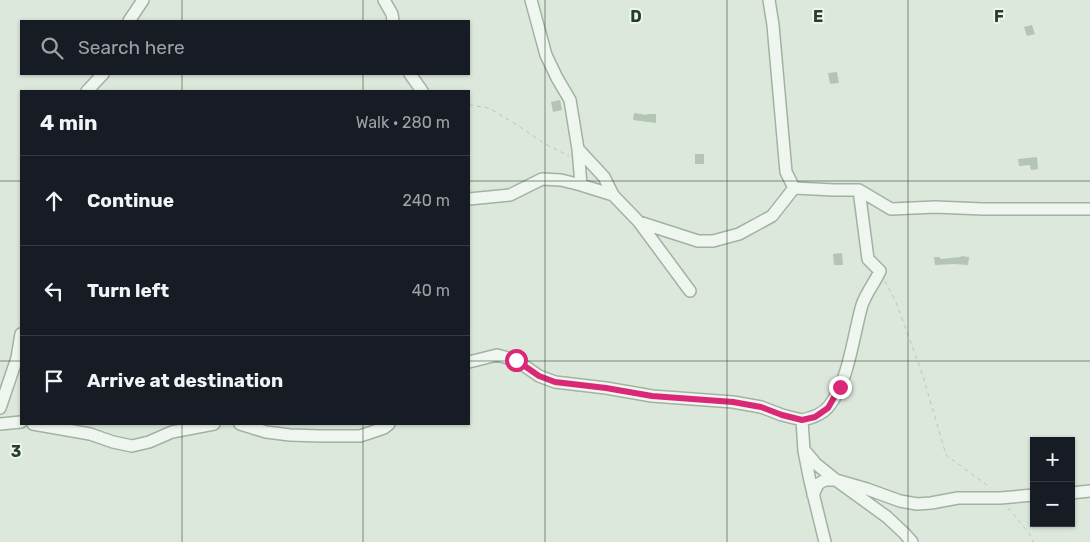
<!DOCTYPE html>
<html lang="en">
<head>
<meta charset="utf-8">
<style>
	body { margin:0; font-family:Rubik,sans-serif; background:#242831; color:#f1f3f6 }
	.controls { position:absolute; right:15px; bottom:15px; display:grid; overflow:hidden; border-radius:0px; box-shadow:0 1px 4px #0004 }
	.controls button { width:45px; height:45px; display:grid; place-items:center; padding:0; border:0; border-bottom:1px solid #363941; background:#171b24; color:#f1f3f6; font:25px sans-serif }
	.stop { position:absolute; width:15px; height:15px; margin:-11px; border:4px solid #db2777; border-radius:50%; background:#fff }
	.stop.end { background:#db2777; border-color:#fff; box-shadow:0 1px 5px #0008 }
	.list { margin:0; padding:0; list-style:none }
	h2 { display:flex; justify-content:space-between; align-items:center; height:65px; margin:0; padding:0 20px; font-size:21px }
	h2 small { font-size:16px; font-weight:400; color:#9ea1a6 }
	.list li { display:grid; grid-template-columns:32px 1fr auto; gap:15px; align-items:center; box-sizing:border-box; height:90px; padding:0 20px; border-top:1px solid #363941 }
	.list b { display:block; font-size:19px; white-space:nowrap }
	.list em { font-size:16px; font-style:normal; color:#9ea1a6 }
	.icon { flex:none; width:28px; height:28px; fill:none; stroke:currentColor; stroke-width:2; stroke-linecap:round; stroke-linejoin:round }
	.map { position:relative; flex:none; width:1090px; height:542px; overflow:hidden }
	.search { position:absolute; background:#171b24; box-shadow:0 1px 4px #0004; left:20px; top:20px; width:450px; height:55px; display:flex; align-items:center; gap:12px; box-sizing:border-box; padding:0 18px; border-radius:0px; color:#9ea1a6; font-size:19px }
	.panel { position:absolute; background:#171b24; box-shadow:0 1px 4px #0004; left:20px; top:90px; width:450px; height:335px; border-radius:0px }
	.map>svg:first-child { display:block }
	.building { fill:#b3c5b3 }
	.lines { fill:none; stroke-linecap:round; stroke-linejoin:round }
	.minor-casing { stroke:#a2b2a1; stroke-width:14 }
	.path { stroke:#bac7ba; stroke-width:1; stroke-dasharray:4 4; stroke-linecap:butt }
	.minor { stroke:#eff6ef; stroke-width:11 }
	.route { stroke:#db2777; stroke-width:6 }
	.grid { fill:none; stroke:#254024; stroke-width:1; stroke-opacity:0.55 }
	.grid-label { font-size:16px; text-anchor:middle; font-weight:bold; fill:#254024; stroke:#ecf6ec; stroke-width:4; stroke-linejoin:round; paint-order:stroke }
</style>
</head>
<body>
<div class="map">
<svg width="1090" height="542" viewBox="0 0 1090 542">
	<rect width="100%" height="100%" fill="#dde8dc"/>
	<!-- building -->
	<path class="building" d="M1032,25L1035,34L1027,36L1024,27Z
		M837,72L839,83L830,84L828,73Z
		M560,100L562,110L553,112L551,102Z
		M634,113L647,115V114H656V123L633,120Z
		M695,154H704V164H695Z
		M1037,157L1038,169L1031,170L1030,165L1019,166L1018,159Z
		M842,253L843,265H834L833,254Z
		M961,256L969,257L968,265L954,264L935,265L934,257H940V259L961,257Z"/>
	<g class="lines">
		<defs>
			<path id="minor" d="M384,0L392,14L393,21
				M531,0L546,55L557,78L570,100L578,149L604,177L613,195
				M769,0L773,25L786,172L794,188L834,190H859L891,209L935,207L983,209H1090
				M129,21L143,0
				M410,74L422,91
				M87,91L103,74
				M578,149L581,185L613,195L639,222L690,291
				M469,199L510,195L542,179L561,180L581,185
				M639,222L698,241H713L739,234L772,216L794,188
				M469,362L497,355L516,360L539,376L555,382L606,388L652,396L733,402L761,407L782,415L802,420L804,451L810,481L825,542
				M0,408L17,358L21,334
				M802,420C812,418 822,415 829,406C849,381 853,336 862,305C866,293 875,282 880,271L868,259L859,190
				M0,424L21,422
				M33,424L90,434L113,442L132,446L149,442L172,432L214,424
				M240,424L266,432L290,435L321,436H360L384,428L389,424
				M806,452L816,464L836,480L867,489L900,501L917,504L931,503L958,498H1000L1034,495
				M1071,493L1090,491
				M813,495L818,484L825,480H836L887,517L904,533L912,542"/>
		</defs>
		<!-- minor casing -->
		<use href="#minor" class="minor-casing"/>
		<!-- path -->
		<path class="path" d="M469,105L489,108L517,125L545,144L569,156
			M885,281L896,302L922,373L946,455L991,488
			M1008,508L1029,533L1033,542"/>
		<!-- minor -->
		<use href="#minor" class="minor"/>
	</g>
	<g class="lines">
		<!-- route -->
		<path class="route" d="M516,360L539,376L555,382L606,388L652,396L733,402L761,407L782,415L802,420L815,417L828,408L840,387"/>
	</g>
	<!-- grid -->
	<path class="grid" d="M182,0V21M363,0V21M545,0V542M727,0V542M908,0V542M182,74V91M363,74V91M0,181H21M469,181H1090M0,361H21M469,361H1090M182,424V542M363,424V542"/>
	<g class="grid-label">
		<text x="636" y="22">D</text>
		<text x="818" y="22">E</text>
		<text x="999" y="22">F</text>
		<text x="16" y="457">3</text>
	</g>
</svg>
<div class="controls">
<button>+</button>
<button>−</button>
</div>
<div class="stop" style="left:516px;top:360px"></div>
<div class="stop end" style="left:840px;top:387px"></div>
<div class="search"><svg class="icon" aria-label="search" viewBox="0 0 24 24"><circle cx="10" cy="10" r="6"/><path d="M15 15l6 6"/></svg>Search here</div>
<section class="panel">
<h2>4 min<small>Walk · 280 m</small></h2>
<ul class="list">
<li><svg class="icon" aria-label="ahead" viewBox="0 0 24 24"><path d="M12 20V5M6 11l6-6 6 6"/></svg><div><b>Continue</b></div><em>240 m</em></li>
<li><svg class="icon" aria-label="left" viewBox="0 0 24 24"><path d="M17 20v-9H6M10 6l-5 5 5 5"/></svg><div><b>Turn left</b></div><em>40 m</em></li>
<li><svg class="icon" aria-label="arrive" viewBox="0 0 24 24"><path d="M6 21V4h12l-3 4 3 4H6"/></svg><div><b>Arrive at destination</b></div></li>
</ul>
</section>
</div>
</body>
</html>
